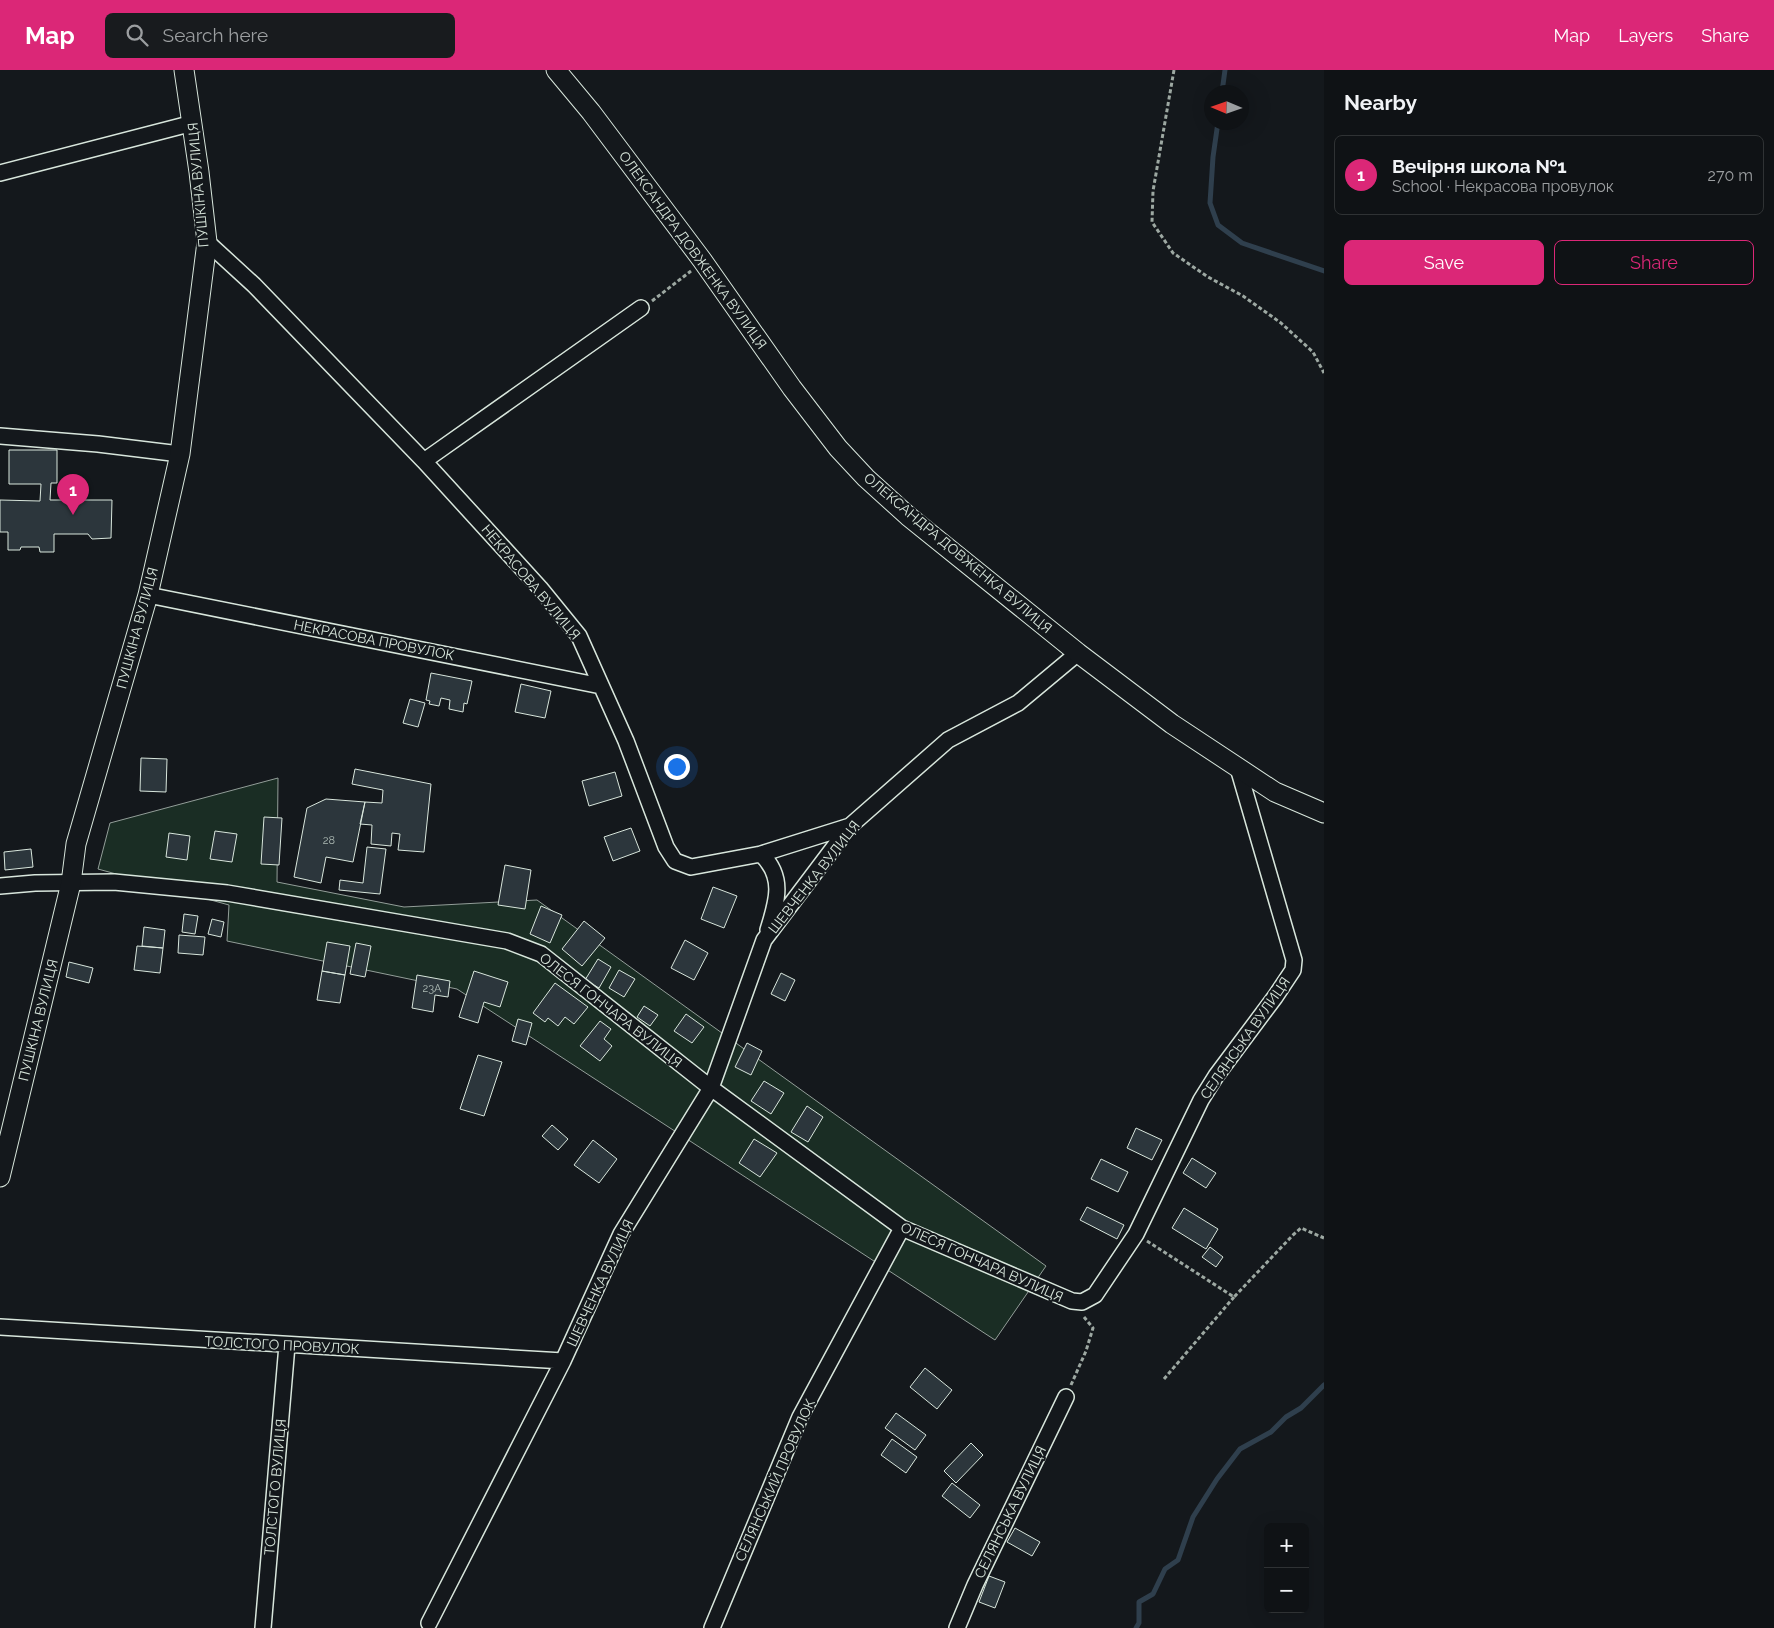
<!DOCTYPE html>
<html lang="en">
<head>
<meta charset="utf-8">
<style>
	body { margin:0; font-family:Raleway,sans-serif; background:#181b1e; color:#f1f3f6 }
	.controls { position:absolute; right:15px; bottom:15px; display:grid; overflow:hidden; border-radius:8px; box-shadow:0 5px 20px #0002 }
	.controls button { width:45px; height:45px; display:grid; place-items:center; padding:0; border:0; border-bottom:1px solid #2f3234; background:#0f1215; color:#f1f3f6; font:25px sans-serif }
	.compass { position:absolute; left:1204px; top:15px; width:45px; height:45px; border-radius:50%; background:#0f1215; box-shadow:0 5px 20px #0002; rotate:272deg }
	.you { position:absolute; left:676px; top:696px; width:18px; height:18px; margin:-12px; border:4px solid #fff; border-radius:50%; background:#1a73e8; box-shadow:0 0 0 8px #1a73e833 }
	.badge { display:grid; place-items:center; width:32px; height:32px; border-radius:50%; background:#db2777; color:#fff; font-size:16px; font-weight:700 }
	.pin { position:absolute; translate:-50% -41px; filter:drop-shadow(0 1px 2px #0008) }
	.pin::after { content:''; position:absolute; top:26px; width:18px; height:15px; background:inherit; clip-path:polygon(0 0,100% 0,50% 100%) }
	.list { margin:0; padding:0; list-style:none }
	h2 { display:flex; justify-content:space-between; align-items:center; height:65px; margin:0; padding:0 20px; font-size:21px }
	h2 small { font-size:16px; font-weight:400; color:#9b9ea0 }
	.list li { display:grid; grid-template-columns:32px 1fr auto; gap:15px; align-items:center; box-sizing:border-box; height:80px; margin:0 10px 10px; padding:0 10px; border:1px solid #2f3234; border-radius:8px }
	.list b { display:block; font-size:19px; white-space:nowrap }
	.list p { margin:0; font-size:16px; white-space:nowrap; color:#9b9ea0 }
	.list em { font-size:16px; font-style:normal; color:#9b9ea0 }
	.actions { display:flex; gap:10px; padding:15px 20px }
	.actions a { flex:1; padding:11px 0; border:1px solid #db2777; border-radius:8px; text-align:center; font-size:18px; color:#db2777 }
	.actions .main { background:#db2777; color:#fff }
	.icon { flex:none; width:28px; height:28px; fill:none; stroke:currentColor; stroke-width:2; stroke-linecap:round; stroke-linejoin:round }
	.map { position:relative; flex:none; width:1324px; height:1558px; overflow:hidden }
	header { display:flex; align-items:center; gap:30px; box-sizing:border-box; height:70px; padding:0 25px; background:#db2777; color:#fff }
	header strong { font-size:24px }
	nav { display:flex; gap:28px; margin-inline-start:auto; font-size:18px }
	.search { width:350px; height:45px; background:#181b1e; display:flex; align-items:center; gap:12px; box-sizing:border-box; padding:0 18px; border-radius:8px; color:#9b9ea0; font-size:19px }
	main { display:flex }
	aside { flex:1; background:#0f1215 }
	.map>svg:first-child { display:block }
	.green { fill:#1a2d24; stroke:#939e99 }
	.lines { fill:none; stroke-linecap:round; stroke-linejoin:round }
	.stream { stroke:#2f3f4d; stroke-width:5 }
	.building { fill:#2c363c; stroke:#d8e6dc }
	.minor-casing { stroke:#d8e6dc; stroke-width:18 }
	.tertiary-casing { stroke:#d8e6dc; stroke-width:21 }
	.path { stroke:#9da8a2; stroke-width:3; stroke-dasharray:4 2.5; stroke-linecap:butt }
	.minor { stroke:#14181c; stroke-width:15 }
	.tertiary { stroke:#14181c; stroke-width:19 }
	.labels { text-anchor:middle; stroke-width:4; stroke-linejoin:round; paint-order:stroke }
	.number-label { font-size:11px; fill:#adbab4 }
	.street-label { font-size:14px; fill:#d8e6dc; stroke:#14181c }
</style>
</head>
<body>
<header>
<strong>Map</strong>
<div class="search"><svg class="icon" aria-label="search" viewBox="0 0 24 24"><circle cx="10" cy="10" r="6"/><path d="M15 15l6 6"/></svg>Search here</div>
<nav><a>Map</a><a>Layers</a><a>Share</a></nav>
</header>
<main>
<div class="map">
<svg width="1324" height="1558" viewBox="0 0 1324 1558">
	<rect width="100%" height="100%" fill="#14181c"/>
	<!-- green -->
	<path class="green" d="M278,708L277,812L404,837L537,830L1046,1196L995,1270L457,919L227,871L229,835L98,799L110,753Z"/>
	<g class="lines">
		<!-- stream -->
		<path class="stream" d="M1222,22L1225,0
			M1218,52L1213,87L1210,133L1218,155L1242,173L1324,201
			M1136,1558L1139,1553V1532L1153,1524L1165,1499L1178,1490L1193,1447L1217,1409L1240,1379L1271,1362L1286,1347L1301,1338L1324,1315"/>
	</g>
	<!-- building -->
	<path class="building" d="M9,380H57V413H51L50,430H112L111,468L92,469L88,464H54V482H40L39,477H21L20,480H8V462H0V430L40,431L41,414H9Z
		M431,603L472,611L467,634L464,633L463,642L449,639L450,630L441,628L439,636L429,634L430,631L426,630Z
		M521,614L551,621L545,648L515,642Z
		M410,629L425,633L418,657L403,653Z
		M141,688L167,689L166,722L140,721Z
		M355,699L431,714L424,782L398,780L400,764L392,763L391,776L371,774L372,755L360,754L365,732L382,733L383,720L352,714Z
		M615,702L622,726L589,736L582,711Z
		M326,729L365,732L353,792L326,787L321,813L294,807L307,738Z
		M264,747L282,748L279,795L261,794Z
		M631,758L640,781L613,791L604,767Z
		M215,761L237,764L232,792L210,789Z
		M169,763L190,766L187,790L166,787Z
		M367,777L386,779L380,824L339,820L340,810L363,813Z
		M31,779L33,797L5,800L4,782Z
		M505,795L531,800L525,839L498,835Z
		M713,817L737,826L724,858L701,849Z
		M541,836L562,845L550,873L530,864Z
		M184,844L198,846L195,864L182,862Z
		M212,849L224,852L221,867L208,864Z
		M584,851L605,868L582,896L562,879Z
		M144,857L165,860L163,878L142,876Z
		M179,865L205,867L203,885L178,883Z
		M685,870L708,883L694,910L671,898Z
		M327,872L350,876L345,905L322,901Z
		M356,873L371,876L365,907L350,904Z
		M137,876L163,878L160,903L134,900Z
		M598,889L611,897L599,918L585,910Z
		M69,892L93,898L89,913L66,907Z
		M619,900L635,909L624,927L609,918Z
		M322,901L345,905L340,933L317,930Z
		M474,901L508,912L500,937L484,932L478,953L459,947Z
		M781,903L795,910L785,931L771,924Z
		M417,905L450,911L448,927L435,925L433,942L412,938Z
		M555,913L588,937L574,954L565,947L558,956L548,948L545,952L533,943Z
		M644,936L658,945L650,956L637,947Z
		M686,944L704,957L692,973L674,961Z
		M518,949L532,953L526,975L512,971Z
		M600,951L611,959L604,969L612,976L600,991L580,976Z
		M747,973L762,981L751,1005L735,997Z
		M478,985L502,992L484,1046L460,1039Z
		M764,1011L784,1023L771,1044L751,1031Z
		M807,1036L823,1047L808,1072L791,1062Z
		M552,1055L568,1069L558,1080L542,1066Z
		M1136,1058L1162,1070L1152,1090L1127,1078Z
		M754,1069L777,1083L760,1107L739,1093Z
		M593,1070L617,1089L599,1113L574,1095Z
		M1192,1088L1216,1103L1206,1118L1183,1103Z
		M1101,1089L1128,1102L1118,1122L1091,1109Z
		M1087,1137L1124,1155L1117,1169L1080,1150Z
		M1184,1138L1218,1159L1206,1179L1172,1158Z
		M1210,1177L1223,1187L1216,1197L1202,1187Z
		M925,1298L952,1320L937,1339L910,1317Z
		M896,1343L926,1365L915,1380L885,1358Z
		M892,1369L917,1387L906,1403L881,1385Z
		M971,1373L983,1385L956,1413L944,1401Z
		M952,1413L980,1435L970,1448L942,1426Z
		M1015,1458L1040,1472L1032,1486L1007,1472Z
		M989,1506L1005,1512L995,1538L979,1532Z"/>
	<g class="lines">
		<defs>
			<path id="minor" d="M0,103L193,53
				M207,172L254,215L424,391L540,518L579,566L626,671L666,777L675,791L691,797L761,784L850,756
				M0,366L98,374L180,384
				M424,391L641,238
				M148,525L601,616
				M761,784C785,807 777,831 768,860
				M0,816L35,813L114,812L227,823L507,871L541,884L711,1018L902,1158L1072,1231L1082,1232L1095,1225L1136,1164L1201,1030L1216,1006L1275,927L1293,900L1294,890L1238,698
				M0,1257L563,1291
				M429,1553L563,1291L621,1164L711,1018L764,870L850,756L948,670L1018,633L1078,583
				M263,1558L287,1275
				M712,1558L800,1347L902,1158
				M957,1558L975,1515L1066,1327"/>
			<path id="tertiary" d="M556,0L591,42L702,190L792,318L838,378L866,408L908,446L1078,583L1172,654L1275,722L1324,743
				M0,1107L71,813L76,774L148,525L180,384L207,172L199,102L184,0"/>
		</defs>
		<!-- minor casing -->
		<use href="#minor" class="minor-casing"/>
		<!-- tertiary casing -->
		<use href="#tertiary" class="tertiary-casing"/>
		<!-- path -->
		<path class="path" d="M1174,0L1153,121L1152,152L1173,183L1208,207L1243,226L1281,253L1313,282L1324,303
			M652,231L691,201
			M1147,1171L1234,1227L1293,1165L1301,1158L1324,1168
			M1164,1309L1234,1227
			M1071,1315L1086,1281L1093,1258L1084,1247"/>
		<!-- minor -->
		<use href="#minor" class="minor"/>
		<!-- tertiary -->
		<use href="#tertiary" class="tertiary"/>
	</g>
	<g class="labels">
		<!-- number labels -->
		<g class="number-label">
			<text x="329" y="774">28</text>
			<text x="432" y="922">23А</text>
		</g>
		<!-- street labels -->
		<g class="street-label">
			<text transform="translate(198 115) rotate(-95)" y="5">ПУШКІНА ВУЛИЦЯ</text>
			<text transform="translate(693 180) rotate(54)" y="5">ОЛЕКСАНДРА ДОВЖЕНКА ВУЛИЦЯ</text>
			<text transform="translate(958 483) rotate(40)" y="5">ОЛЕКСАНДРА ДОВЖЕНКА ВУЛИЦЯ</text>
			<text transform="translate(531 512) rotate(50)" y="5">НЕКРАСОВА ВУЛИЦЯ</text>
			<text transform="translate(137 558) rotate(-75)" y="5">ПУШКІНА ВУЛИЦЯ</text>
			<text transform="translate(374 570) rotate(11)" y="5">НЕКРАСОВА ПРОВУЛОК</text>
			<text transform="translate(814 807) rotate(-52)" y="5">ШЕВЧЕНКА ВУЛИЦЯ</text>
			<text transform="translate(611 940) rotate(38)" y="5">ОЛЕСЯ ГОНЧАРА ВУЛИЦЯ</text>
			<text transform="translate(38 950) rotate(-76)" y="5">ПУШКІНА ВУЛИЦЯ</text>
			<text transform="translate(1245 968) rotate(-55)" y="5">СЕЛЯНСЬКА ВУЛИЦЯ</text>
			<text transform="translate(982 1192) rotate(24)" y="5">ОЛЕСЯ ГОНЧАРА ВУЛИЦЯ</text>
			<text transform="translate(600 1213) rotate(-65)" y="5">ШЕВЧЕНКА ВУЛИЦЯ</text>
			<text transform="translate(282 1275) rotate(3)" y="5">ТОЛСТОГО ПРОВУЛОК</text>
			<text transform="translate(775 1410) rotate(-66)" y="5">СЕЛЯНСЬКИЙ ПРОВУЛОК</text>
			<text transform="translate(275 1417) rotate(-85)" y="5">ТОЛСТОГО ВУЛИЦЯ</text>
			<text transform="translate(1010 1442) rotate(-64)" y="5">СЕЛЯНСЬКА ВУЛИЦЯ</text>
		</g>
	</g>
</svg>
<div class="controls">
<button>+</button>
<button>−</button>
</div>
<svg class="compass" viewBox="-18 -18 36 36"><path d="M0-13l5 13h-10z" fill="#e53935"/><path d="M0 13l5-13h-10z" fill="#9b9ea0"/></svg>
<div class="you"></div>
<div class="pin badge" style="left:73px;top:445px">1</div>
</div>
<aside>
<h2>Nearby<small></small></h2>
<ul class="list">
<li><span class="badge">1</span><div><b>Вечірня школа №1</b><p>School · Некрасова провулок</p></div><em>270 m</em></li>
</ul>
<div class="actions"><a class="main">Save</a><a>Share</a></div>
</aside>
</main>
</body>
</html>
